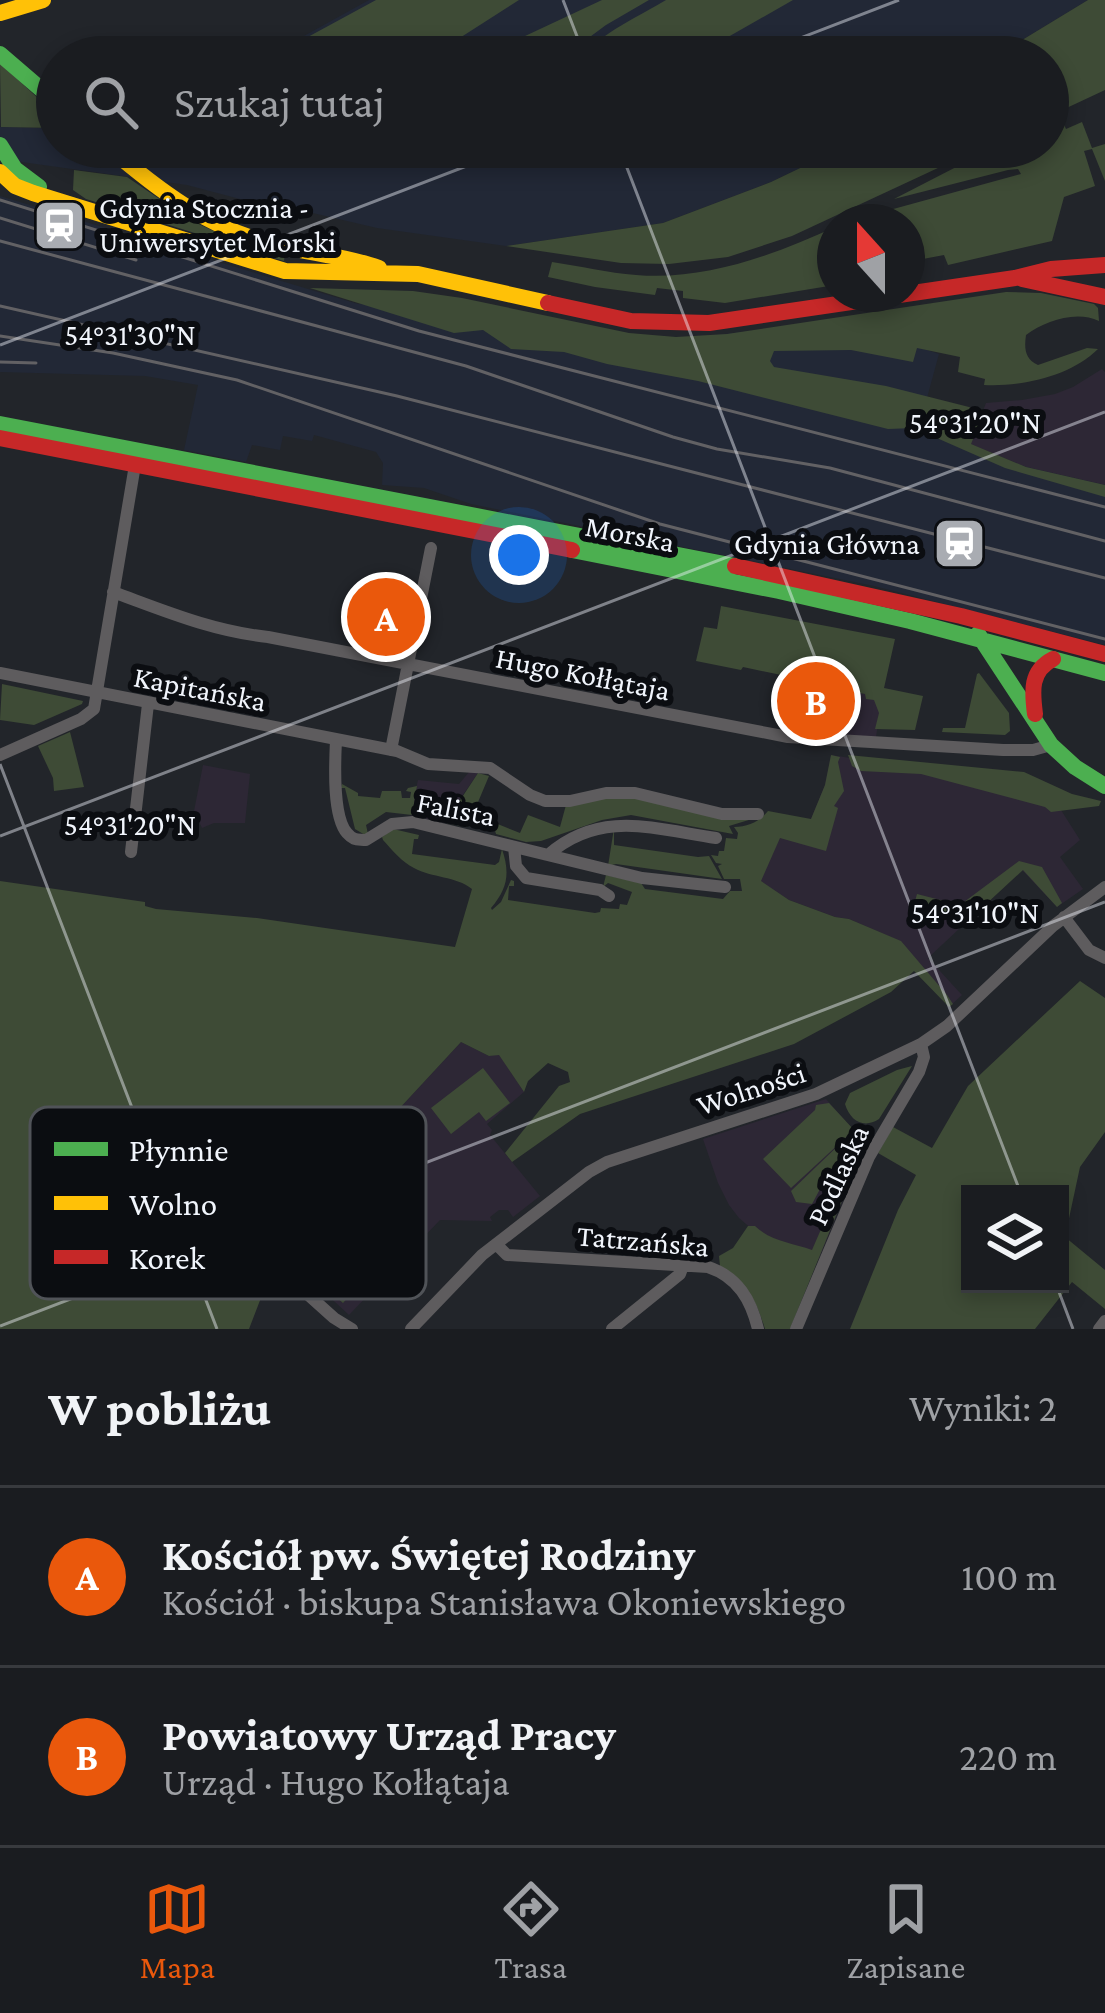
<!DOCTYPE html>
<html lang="pl">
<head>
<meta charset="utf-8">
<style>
	body { margin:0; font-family:"Crimson Pro",serif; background:#232529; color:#f1f3f6 }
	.controls { position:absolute; right:36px; bottom:36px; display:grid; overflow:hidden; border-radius:0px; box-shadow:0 6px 18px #0003 }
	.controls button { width:108px; height:108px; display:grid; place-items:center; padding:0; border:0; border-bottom:3px solid #383a3e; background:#1a1c20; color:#f1f3f6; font:60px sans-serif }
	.compass { position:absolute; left:817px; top:204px; width:108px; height:108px; border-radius:50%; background:#1a1c20; box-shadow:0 6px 18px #0003; rotate:339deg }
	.you { position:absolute; left:519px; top:555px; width:42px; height:42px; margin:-30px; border:9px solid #fff; border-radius:50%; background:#1a73e8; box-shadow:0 0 0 18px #1a73e833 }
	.badge { display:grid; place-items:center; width:78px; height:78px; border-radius:50%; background:#ea580c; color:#fff; font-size:39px; font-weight:700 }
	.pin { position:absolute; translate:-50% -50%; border:6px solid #fff; box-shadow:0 3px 12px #0006 }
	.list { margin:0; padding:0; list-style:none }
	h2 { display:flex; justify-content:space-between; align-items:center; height:156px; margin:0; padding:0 48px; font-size:51px }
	h2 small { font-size:39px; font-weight:400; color:#9fa1a5 }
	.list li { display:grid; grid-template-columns:78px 1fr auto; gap:36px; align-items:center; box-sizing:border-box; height:180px; padding:0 48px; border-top:3px solid #383a3e }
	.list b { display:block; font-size:45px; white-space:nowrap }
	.list p { margin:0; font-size:39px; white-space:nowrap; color:#9fa1a5 }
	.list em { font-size:39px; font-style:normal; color:#9fa1a5 }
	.icon { flex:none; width:66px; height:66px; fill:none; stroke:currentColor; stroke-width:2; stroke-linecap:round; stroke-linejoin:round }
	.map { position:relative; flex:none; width:1105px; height:1329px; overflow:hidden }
	.search { position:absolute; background:#1a1c20; box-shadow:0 6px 18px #0003; left:36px; right:36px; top:36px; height:132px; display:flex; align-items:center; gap:30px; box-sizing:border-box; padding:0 42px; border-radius:66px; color:#9fa1a5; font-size:45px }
	.sheet { height:516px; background:#1a1c20 }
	nav { display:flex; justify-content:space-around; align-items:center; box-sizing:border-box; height:168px; border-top:3px solid #383a3e; background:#1a1c20; font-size:33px; color:#9fa1a5 }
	nav a { display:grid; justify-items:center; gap:6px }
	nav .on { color:#ea580c }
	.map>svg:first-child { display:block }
	.commercial { fill:#2d2735 }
	.built { fill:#222836 }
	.green { fill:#3e4b36; fill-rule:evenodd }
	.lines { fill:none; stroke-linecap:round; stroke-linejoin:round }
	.street { stroke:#5e5c5e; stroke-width:12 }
	.fast { stroke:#4caf50; stroke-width:16 }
	.slow { stroke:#ffc107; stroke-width:16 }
	.jam { stroke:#c62828; stroke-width:16 }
	.rail { stroke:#626164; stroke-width:3 }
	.ticks { fill:none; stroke:#f1f5fc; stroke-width:3; stroke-opacity:0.45 }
	.labels { text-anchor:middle; stroke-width:12; stroke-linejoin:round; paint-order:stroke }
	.poi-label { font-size:30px; fill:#f1f5fc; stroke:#0b0d11; text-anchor:start }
	.street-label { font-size:30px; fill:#f1f5fc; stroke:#0b0d11 }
	.key { fill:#0b0d11; stroke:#505358; stroke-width:3 }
	.key-label { font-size:33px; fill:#f1f5fc }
	.ticks-label { font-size:30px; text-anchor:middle; fill:#f1f5fc; stroke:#0b0d11; stroke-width:12; stroke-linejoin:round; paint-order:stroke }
</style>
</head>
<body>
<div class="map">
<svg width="1105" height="1329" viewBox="0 0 1105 1329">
	<rect width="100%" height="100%" fill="#22252a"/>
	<!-- commercial -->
	<path class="commercial" d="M1102,369L1105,372V485L1026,467L970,444L986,403L1022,400L1055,394L1073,387Z
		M800,681L882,697L876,737L790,732Z
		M831,755L902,766L1061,810L1080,840L1060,857L1083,889L1057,907L1022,870L928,958L962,995L949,1007L900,941L849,919L835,917L789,900L760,881L780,837L801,843L825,785Z
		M203,765L250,774L245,823H214L202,828L194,811Z
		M470,771L478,773L456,805L451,804L446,823L410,815L418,780L459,784Z
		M461,1042L489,1056L499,1054L524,1092L487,1124L492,1130L490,1135L540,1196L513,1217L508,1210H499L490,1217L492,1221L440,1220L349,1315L321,1289L315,1295L277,1261L373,1162L360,1151Z
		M826,1099L866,1144L818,1261L760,1236L739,1218L729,1205L718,1183L703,1139Z"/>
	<!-- built -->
	<path class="built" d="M369,0H1088L994,57H266Z
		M0,127L57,128V147H844L771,182L663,223L506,246L377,228L300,210L255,203L187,185L0,159Z
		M0,196L358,304L463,309L648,343L778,328H862L939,354L919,427L1026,467L1105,485V645L874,586L471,504L424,488L382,485L383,463L376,452L314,435L312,441L283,436L280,450L252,445L246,462L184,450L198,385L145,376L0,372Z"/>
	<!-- green -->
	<path class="green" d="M376,0H519L430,57H271Z
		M602,0H649L606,25L583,42L576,40L560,46L563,57H480Z
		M666,0H793L721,41L687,57H584C598,34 642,15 666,0Z
		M1088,0H1105V90L1058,112L1066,129L1082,122L1092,148L1105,144V181L1092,149L1084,151L1095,186L1064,197L1052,241L948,265L944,255L907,262V222H846L1021,174L1018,169L1008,170L894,199L995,147H1048V57H994Z
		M0,63L57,116V128L1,127Z
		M844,147H983L792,236L728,257L669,264L621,263L506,246L663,223L771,182Z
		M74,170L127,177L192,221L218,233L285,253L284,261L86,199L73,190Z
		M835,227V285L725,303L683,298V291L657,288L655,295L595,287L548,277L552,262C580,266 608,273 636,275C704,281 774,255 835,227Z
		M310,288L413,291L462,298L629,333L676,337L727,334L1006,292L1041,293L1094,304L1098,308L1099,321C1076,310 1045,321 1026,335C1024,349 1025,359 1038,365L1087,348L1098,349C1071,376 1022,387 984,385L985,379L958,372L960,357L917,348L913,362L851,350L774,351L770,361L774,367L886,386L969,407L979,413L981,419L971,444L1026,467L1105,485V497L1005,468L914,428L888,429L698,381L607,364L564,352L511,349L483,330L454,333Z
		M721,606L895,639L884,688L923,696L915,730L875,729L879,713L874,700L866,699L865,694L833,688V695L805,690L800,714L822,710L823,715L792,722L799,681L792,679L791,677L743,667L741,670L696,661L704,627L717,629Z
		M979,673L1009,713L1010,731L1005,735L942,732L943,728H965L977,674Z
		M2,684L83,701L82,704L34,725L0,720Z
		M70,732L84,787L54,791L53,778L38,746Z
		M831,755L840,757L838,762L844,791L834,806L838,808L826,851L780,838L761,881L789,900L835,917L849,919L901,941L947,995L953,1004L949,1007L914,971L891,992L794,1044L580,1114L512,1162L505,1153L559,1086L570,1082L568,1072L548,1063L528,1081L524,1092L499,1055L489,1056L461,1042L360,1151L373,1161L274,1264L249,1329H0V881L145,902V906L156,909L257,918L455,947L472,889C456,876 432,878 414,868C402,862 392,850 383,840L382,837L393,829L419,835L418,839H414L412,854L495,865L499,862L502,849C510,873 508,888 491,908L492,910L501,902L511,880L514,881V886H509L508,900L595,913L600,912L601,908L619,909L620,904L627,905L632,892L608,883L603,887L606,875L641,883L645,889L723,899L730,891H742L740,879H724L718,866L722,864L716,863L711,855L718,856L719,851H724L726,838L737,839L738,833L734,827C748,827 759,822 768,811L811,819L825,785Z
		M848,755L1024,772L1072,794L1101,801L1099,806L1051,812L1045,807L921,774L861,771L852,766Z
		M478,773L489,776L473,814L520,833L528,815L560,827L566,805L592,799L637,797L752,819L729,826L733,834L631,815L602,820L541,841L526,842L496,834L494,827L470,822L467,827L446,823L451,804L457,805Z
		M342,784L358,793V796L380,798L382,791H401L402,798H410L411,792L406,791L408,788L417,786L412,815L386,812L366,825L368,834L365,835L355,829L345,788H341Z
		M614,828V845L698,857L709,856L722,879L616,864L608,866Z
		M1019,861L1042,867L1062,903L1057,907L1023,870L971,918L937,910L923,919L911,916L917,894L960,905Z
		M1080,981L1105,998V1132L1080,1167L1065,1237L1105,1270V1309L1072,1282L1035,1329H850L898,1210L916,1175L878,1153L893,1127L932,1148L968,1086ZM970,1194H1060V1284H970Z
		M912,1066L879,1119C864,1129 850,1121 845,1104L850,1093L897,1070Z
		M483,1068L510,1103L486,1121L479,1112L451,1134L431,1108Z
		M829,1103L854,1130L791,1188L763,1159L815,1110L816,1105Z
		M856,1132L866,1144L848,1183L839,1180L825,1191L820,1189L812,1204L796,1202L791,1191L844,1140Z
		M837,1188L846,1191L790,1329H765C757,1302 746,1280 720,1266L719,1256L733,1248L748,1226H755C770,1241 792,1243 812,1250L835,1197L831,1192Z
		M365,1196L406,1232L343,1303L302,1267Z"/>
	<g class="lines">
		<!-- street -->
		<path class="street" d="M113,592C165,611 212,631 268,637L788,737L1003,750H1033L1051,745
			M0,673L397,751L428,764L490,768L530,795L545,801H570L606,793H635L722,814H758
			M336,740C335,762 332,816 347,833C354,841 357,839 366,840L392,824L413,822L642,878L725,887
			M391,750L431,548
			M0,755L81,719L94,709L135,465
			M514,847L516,866L526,878L600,890L609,896
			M131,852L148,704
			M548,855C600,809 655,829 716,838
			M1064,917L1089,950L1105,958
			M496,1244L507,1255L708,1267C738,1277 751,1300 758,1329
			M285,1274L334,1318L352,1329
			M411,1329L482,1255L589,1172L607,1162L816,1094L921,1044L947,1026L1053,926L1105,887
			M612,1329L680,1274L684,1263
			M796,1329L869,1157L919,1072L924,1057L921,1044
			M1099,1329L1105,1321"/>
		<!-- fast -->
		<path class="fast" d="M0,54L57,103
			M0,145L15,169L39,187
			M0,424L735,566
			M572,550L779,591L910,621L1105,673
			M978,634L1051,745L1075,767L1105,786"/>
		<!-- slow -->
		<path class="slow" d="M0,13L43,0
			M108,147C156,188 206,227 269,243C305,253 343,255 379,268
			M0,172L15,186L33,193L285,271L418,274L548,303"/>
		<!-- jam -->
		<path class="jam" d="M1022,279L1105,297
			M548,303L631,321L709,323L1015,278L1051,269L1105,265
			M0,438L572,550
			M735,566L961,616L1105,654
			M1035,714C1032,691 1030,671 1053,659"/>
		<!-- rail -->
		<path class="rail" d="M0,200L419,331L1105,507
			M0,218L136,260
			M0,241L466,366L673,437L717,449L830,468L1105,541
			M0,306L397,396L1105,578
			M0,336L113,353L237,380L660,524L1105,639
			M0,362L36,363"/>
	</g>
	<!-- ticks -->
	<path class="ticks" d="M563,0L585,57M751,57L899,0M619,147L1021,1194M0,345L516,147M0,764L217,1329M0,836L1105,412M1056,1284L1073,1329M0,1326L1105,902"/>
	<!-- icons -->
	<defs>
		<symbol id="station-square" viewBox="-11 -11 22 22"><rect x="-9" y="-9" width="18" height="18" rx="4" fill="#a9acb2" stroke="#0b0d11"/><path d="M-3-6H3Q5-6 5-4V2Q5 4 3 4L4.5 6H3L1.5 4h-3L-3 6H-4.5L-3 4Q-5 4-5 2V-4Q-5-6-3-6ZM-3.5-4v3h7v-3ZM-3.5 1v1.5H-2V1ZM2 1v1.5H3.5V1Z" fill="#fff"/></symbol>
	</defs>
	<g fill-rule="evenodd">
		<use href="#station-square" x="30" y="196" width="59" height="59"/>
		<use href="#station-square" x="930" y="514" width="59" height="59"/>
	</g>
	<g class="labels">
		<!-- poi labels -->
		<g class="poi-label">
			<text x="99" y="218">Gdynia Stocznia -<tspan x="99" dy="34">Uniwersytet Morski</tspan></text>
			<text x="920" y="554" text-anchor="end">Gdynia Główna</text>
		</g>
		<!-- street labels -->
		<g class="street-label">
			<text transform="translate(630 534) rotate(11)" y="10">Morska</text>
			<text transform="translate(583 674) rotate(11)" y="10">Hugo Kołłątaja</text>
			<text transform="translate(200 689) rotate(11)" y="10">Kapitańska</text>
			<text transform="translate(456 809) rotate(11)" y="10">Falista</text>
			<text transform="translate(751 1089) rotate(-18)" y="10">Wolności</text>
			<text transform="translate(838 1175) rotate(-65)" y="10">Podlaska</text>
			<text transform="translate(643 1241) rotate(5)" y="10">Tatrzańska</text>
		</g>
	</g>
	<!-- legend -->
	<rect x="30" y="1107" width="396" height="192" rx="18" class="key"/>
	<rect x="54" y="1142" width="54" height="14" fill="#4caf50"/>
	<rect x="54" y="1196" width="54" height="14" fill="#ffc107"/>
	<rect x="54" y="1250" width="54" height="14" fill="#c62828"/>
	<g class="key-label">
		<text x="129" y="1161">Płynnie</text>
		<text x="129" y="1215">Wolno</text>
		<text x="129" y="1269">Korek</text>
	</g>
	<g class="ticks-label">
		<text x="130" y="345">54°31'30"N</text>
		<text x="975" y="433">54°31'20"N</text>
		<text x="130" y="835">54°31'20"N</text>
		<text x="975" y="923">54°31'10"N</text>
	</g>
</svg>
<div class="controls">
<button><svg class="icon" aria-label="layers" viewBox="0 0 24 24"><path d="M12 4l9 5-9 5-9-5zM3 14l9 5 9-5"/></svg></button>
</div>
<svg class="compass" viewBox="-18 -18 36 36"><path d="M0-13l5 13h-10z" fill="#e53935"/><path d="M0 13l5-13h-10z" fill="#9fa1a5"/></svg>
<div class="you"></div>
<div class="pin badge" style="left:386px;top:617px">A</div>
<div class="pin badge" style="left:816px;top:701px">B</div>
<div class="search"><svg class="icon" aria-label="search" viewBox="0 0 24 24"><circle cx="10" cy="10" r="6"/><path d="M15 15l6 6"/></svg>Szukaj tutaj</div>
</div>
<section class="sheet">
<h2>W pobliżu<small>Wyniki: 2</small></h2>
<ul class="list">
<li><span class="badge">A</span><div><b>Kościół pw. Świętej Rodziny</b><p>Kościół · biskupa Stanisława Okoniewskiego</p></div><em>100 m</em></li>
<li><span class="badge">B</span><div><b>Powiatowy Urząd Pracy</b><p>Urząd · Hugo Kołłątaja</p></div><em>220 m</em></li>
</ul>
</section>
<nav>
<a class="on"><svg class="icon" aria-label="map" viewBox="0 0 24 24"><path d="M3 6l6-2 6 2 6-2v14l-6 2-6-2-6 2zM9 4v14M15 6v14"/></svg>Mapa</a>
<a><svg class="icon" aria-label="directions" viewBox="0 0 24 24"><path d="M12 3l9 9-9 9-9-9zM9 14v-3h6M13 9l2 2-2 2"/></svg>Trasa</a>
<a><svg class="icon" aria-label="saved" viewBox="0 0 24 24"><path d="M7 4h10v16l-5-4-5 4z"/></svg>Zapisane</a>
</nav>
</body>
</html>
